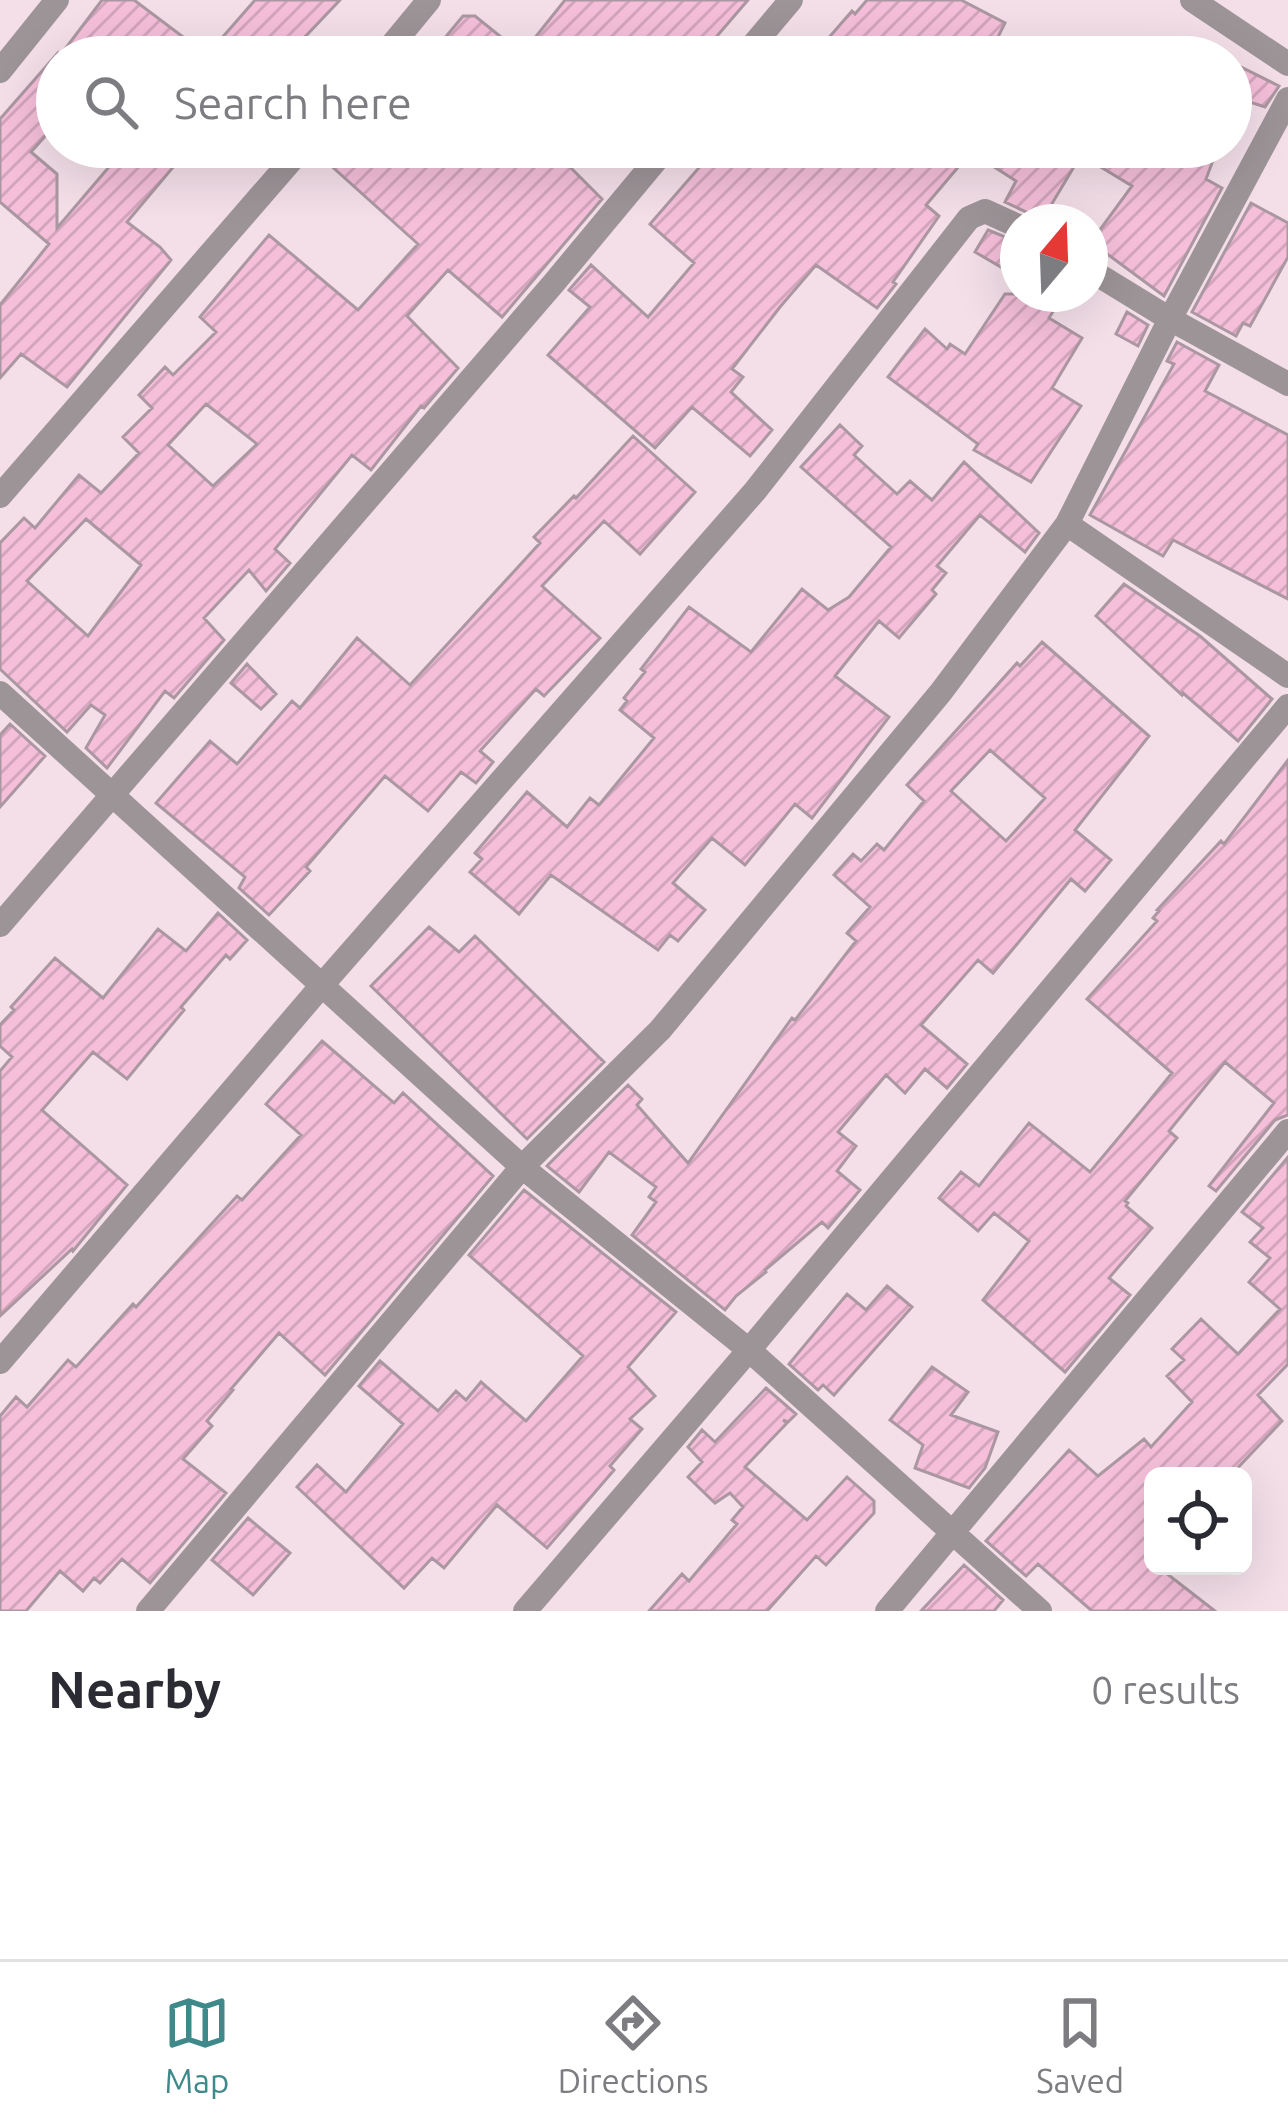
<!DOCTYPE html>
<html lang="en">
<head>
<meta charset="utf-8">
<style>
	body { margin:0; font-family:Ubuntu,sans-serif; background:#f7f7f7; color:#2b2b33 }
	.controls { position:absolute; right:36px; bottom:36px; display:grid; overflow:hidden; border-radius:18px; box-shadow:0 12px 48px #0002 }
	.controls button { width:108px; height:108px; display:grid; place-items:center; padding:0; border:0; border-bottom:3px solid #e1e1e2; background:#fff; color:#2b2b33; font:60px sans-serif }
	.compass { position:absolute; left:1000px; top:204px; width:108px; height:108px; border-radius:50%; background:#fff; box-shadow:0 12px 48px #0002; rotate:19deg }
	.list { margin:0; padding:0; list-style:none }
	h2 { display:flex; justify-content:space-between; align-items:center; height:156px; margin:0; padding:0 48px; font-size:51px }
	h2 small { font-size:39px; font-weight:400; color:#7c7c81 }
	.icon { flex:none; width:66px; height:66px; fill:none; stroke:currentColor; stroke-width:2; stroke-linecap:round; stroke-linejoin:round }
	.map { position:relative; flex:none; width:1288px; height:1611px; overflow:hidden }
	.search { position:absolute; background:#fff; box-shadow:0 12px 48px #0002; left:36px; right:36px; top:36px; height:132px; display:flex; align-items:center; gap:30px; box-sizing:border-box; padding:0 42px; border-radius:66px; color:#7c7c81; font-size:45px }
	.sheet { height:348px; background:#fff }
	nav { display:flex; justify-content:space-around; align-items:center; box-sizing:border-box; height:168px; border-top:3px solid #e1e1e2; background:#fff; font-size:33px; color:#7c7c81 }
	nav a { display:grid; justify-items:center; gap:6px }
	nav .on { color:#40898a }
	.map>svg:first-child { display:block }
	.building { fill:url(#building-hatch); stroke:#ab97a1; stroke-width:3; fill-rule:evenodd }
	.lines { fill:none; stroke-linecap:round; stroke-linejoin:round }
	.minor { stroke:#9d9498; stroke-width:24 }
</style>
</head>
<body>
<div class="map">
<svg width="1288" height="1611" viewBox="0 0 1288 1611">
	<defs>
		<pattern id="building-hatch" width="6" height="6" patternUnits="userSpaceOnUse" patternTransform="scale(3)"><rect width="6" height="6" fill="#f5bfda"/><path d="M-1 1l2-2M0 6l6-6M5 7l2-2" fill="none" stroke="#d3a5bc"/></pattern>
	</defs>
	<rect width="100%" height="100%" fill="#f4dfe9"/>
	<!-- building -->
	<path class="building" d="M102,0H134L207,55L255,0H340L304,38L326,57H59Z
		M565,0H748L699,57H679L664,45L654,57H429L463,16H475L522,54Z
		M867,0H961L1005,23L988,57H843L825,42L852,11L855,14Z
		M57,54V123L31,152L57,174V228L126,147H190L127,222L160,247L171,260L67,387L21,354L0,378V305L49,244L0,202V119Z
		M1231,62L1279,86L1265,107L1231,96Z
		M319,147H585L569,166L602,199L502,317L448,270L407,316L458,368L424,408L421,406L371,470L352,455L275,549L290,563L266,591L249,570L204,618L224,640L174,698L165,691L107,768L86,748L105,715L91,705L67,732L0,669V543L24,518L35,528L79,475L101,493L139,453L123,437L152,408L139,395L165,367L173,375L216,332L200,317L269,235L358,310L418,244L318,154ZM206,404L257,444L213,486L168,445ZM86,519L141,565L88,636L27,581Z
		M717,147H1218L1206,179L1222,188L1164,296L1091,242L1132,186L1081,155L1041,222H1034L1026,212L1005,202L1016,181L971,152L926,205L939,216L893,282L896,284L877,308L816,265L780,307L732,369L743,377L731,392L772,430L750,456L692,407L655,448L548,355L590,307L569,290L591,265L648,317L694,263L650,224Z
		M1251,203L1288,223V257L1250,326L1243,323L1236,336L1192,312Z
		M988,230L1018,242V277L975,252Z
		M1005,294H1064L1049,318L1082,338L1052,388L1081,406L1031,482L974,450L978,444L888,377L925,329L947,349L950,344L965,354Z
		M1127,312L1148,325L1138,346L1116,334Z
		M1177,342L1219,365L1205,391L1288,435V599L1173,540L1163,556L1090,515L1174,364L1167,361Z
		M840,425L862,446L854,455L897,494L910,481L932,500L964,462L1039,533L1025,552L980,515L937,566L946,573L932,590L936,594L899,638L879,621L835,676L889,717L812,818L795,804L745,865L712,838L673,883L705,910L678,941L670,935L658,950L551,875L519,914L470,872L482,859L475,853L527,792L567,827L590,798L599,805L654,738L620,710L627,701L624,698L645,672L641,669L689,607L751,652L802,589L828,610L849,597L891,547L801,467Z
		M633,436L695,492L640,554L604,521L542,586L600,638L544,696L536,689L480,751L493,762L476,783L461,772L428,811L385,776L306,867L310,871L269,915L239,888L245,877L156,803L210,741L237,764L292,701L300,708L357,638L410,685L540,543L534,537L574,496L576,498Z
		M1124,584L1200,636L1272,699L1238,741L1183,693L1182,695L1096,616Z
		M1042,642L1149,736L1075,830L1111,860L1085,891L1071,879L993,973L978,960L921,1025L967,1064L947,1088L925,1069L905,1093L886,1075L838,1132L856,1146L837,1171L860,1190L828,1228L822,1222L765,1270L766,1272L736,1296L725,1310L632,1235L656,1202L649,1197L656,1187L609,1152L579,1192L547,1166L628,1085L642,1099L637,1105L688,1163L792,1018L795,1020L856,941L847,933L870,907L834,875L853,854L861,861L877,844L884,850L924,801L907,785L1017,663L1020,666ZM990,750L1045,798L1006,841L951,791Z
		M247,664L276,694L261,709L231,683Z
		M10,724L45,756L0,807V735Z
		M1288,760V1115L1275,1120L1216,1191L1209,1186L1274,1103L1225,1062L1169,1131L1177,1138L1125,1201L1128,1203L1126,1206L1152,1228L1109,1278L1130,1295L1065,1372L983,1300L1029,1241L994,1213L978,1231L939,1198L961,1172L979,1186L1029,1123L1090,1172L1146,1105L1172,1073L1087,999L1157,921L1153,918L1159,911L1157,910L1221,841L1224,844Z
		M218,913L247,940L230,959L226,955L181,1007L184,1010L127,1079L93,1052L42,1110L127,1185L73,1251L72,1249L0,1316V1071L12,1057L0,1046V1025L14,1010L11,1007L55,958L103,998L158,929L186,951Z
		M429,927L459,952L475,936L604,1062L527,1139L371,986Z
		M322,1041L394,1103L403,1093L493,1176L325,1375L279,1333L231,1389L233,1390L207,1421L212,1426L183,1459L226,1493L150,1583L122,1559L100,1583L94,1578L83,1591L60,1571L26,1611H0V1416L16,1397L27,1407L68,1360L76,1367L133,1304L136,1307L237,1196L242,1200L301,1135L266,1104Z
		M1288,1157V1364L1258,1395L1282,1421L1230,1476H1153V1566H1157L1215,1611H1092L1038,1564L1026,1576L986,1541L1069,1450L1098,1476L1144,1439L1151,1447L1192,1402L1167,1376L1184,1360L1172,1349L1201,1319L1238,1354L1280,1309L1249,1282L1270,1258L1250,1242L1263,1228L1242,1212Z
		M524,1190L676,1312L628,1367L655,1396L630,1419L642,1429L610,1466L614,1470L547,1548L497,1505L444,1568L432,1558L404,1588L297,1487L317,1465L346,1492L403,1424L359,1386L380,1361L438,1411L456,1391L466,1400L481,1382L526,1421L583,1356L469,1255Z
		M887,1286L912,1307L834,1395L823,1385L818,1390L789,1364L847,1294L866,1310Z
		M932,1367L968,1392L951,1415L998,1432L985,1468L969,1488L915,1468L923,1445L890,1420Z
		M766,1388L796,1414L788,1422L783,1420L787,1423L745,1467L807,1520L847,1477L874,1501V1513L826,1565L816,1556L767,1611H649L682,1574L689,1581L737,1524L732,1520L743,1507L730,1493L715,1503L688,1477L702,1462L688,1447L702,1430L715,1442Z
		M248,1518L290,1553L253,1595L212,1560Z
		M964,1565L1003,1600L994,1611H921Z"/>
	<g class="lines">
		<!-- minor -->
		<path class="minor" d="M1192,0L1288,64
			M382,57L429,0
			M743,57L791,0
			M0,71L57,0
			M1090,270L1170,319L1288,384
			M0,496L303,147
			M1067,524L1288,676
			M0,693L522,1167L749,1350L1040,1611
			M0,925L553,284L667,147
			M0,1362L323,984L755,491L969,218L985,211L1018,226
			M148,1611L522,1167L660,1030L941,692L1067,524L1170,319L1288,99
			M525,1611L749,1350L1288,706
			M887,1611L1288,1131"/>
	</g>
</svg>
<div class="controls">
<button><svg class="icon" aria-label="locate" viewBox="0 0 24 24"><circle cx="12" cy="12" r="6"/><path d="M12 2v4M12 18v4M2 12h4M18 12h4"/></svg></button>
</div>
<svg class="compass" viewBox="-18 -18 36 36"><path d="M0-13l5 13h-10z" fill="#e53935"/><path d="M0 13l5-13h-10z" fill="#7c7c81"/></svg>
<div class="search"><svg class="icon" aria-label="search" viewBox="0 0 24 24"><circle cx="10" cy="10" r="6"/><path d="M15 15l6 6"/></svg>Search here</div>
</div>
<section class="sheet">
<h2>Nearby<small>0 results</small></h2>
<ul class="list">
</ul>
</section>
<nav>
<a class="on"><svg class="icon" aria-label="map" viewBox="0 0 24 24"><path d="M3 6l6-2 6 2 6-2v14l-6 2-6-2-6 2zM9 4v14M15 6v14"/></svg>Map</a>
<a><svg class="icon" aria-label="directions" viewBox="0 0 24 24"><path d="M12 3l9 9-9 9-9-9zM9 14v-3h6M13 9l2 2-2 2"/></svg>Directions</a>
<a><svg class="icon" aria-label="saved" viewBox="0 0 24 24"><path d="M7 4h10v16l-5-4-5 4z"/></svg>Saved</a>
</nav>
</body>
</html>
